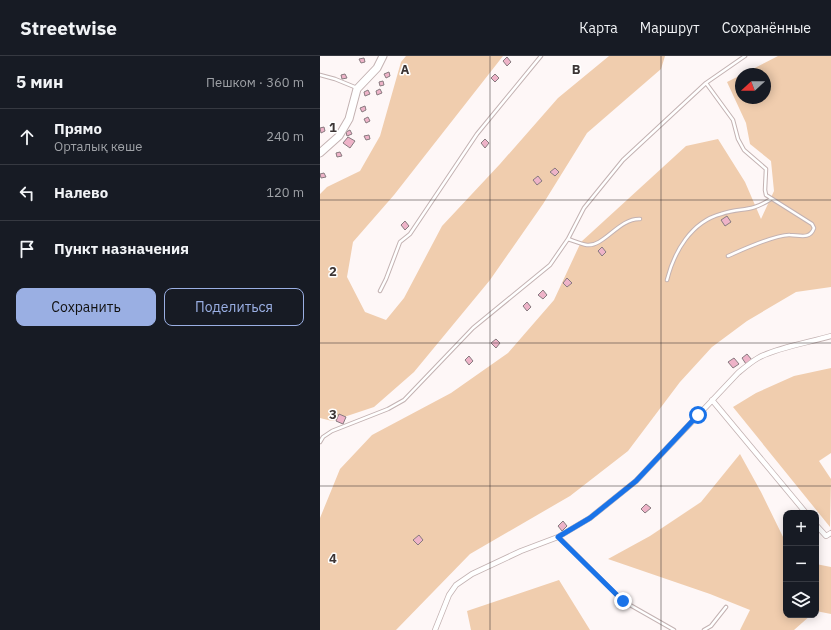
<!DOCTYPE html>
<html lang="ru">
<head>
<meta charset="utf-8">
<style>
	body { margin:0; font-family:"IBM Plex Sans",sans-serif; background:#242831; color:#f1f3f6 }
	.controls { position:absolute; right:12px; bottom:12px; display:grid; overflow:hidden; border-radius:8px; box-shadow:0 2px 10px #0003 }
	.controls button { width:36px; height:36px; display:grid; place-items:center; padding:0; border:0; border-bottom:1px solid #363941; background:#171b24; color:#f1f3f6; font:20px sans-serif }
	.compass { position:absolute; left:415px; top:12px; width:36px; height:36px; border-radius:50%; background:#171b24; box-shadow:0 2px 10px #0003; rotate:249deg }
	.stop { position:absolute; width:12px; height:12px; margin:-9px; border:3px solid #1a73e8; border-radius:50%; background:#fff }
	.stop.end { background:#1a73e8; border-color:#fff; box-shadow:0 1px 4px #0008 }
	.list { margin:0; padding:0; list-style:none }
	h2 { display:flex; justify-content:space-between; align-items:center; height:52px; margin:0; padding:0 16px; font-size:17px }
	h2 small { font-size:13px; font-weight:400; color:#9ea1a6 }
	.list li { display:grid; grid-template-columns:26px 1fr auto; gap:12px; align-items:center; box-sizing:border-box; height:56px; padding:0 16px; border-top:1px solid #363941 }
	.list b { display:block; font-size:15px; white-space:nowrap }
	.list p { margin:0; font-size:13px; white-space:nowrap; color:#9ea1a6 }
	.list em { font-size:13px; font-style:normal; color:#9ea1a6 }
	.actions { display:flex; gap:8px; padding:12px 16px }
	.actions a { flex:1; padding:9px 0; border:1px solid #9aafe3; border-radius:8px; text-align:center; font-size:14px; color:#9aafe3 }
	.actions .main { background:#9aafe3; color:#111 }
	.icon { flex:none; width:22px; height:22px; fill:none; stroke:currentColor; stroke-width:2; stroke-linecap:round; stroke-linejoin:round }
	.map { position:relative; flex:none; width:511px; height:574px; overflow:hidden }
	header { display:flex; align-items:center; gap:24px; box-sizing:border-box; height:56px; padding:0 20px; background:#171b24; border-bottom:1px solid #363941 }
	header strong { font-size:19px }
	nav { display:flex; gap:22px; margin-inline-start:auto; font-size:14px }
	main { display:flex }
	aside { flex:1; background:#171b24 }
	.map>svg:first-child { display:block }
	.green { fill:#f0cdae }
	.building { fill:#eeb3c8; stroke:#887a7f }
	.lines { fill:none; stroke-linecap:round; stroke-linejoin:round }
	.lane-casing { stroke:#c3b2b2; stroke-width:4.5 }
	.street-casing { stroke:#c3b2b2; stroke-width:6 }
	.secondary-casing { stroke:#c3b2b2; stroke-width:9 }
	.lane { stroke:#fff; stroke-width:2.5 }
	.street { stroke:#fff; stroke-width:4.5 }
	.secondary { stroke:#fff; stroke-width:7 }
	.route { stroke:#1a73e8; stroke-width:5 }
	.grid { fill:none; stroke:#3c3535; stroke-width:1; stroke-opacity:0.55 }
	.grid-label { font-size:13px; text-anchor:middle; font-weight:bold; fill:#3c3535; stroke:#fff; stroke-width:3; stroke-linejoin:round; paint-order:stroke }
</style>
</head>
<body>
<header>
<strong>Streetwise</strong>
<nav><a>Карта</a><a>Маршрут</a><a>Сохранённые</a></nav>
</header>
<main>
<aside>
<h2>5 мин<small>Пешком · 360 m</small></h2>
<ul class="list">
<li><svg class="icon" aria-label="ahead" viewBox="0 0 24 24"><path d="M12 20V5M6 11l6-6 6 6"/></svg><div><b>Прямо</b><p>Орталық көше</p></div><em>240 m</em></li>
<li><svg class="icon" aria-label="left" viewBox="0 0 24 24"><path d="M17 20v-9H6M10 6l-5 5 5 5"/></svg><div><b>Налево</b></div><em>120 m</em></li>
<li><svg class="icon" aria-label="arrive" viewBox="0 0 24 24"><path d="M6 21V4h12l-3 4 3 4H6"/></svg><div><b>Пункт назначения</b></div></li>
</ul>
<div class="actions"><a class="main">Сохранить</a><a>Поделиться</a></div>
</aside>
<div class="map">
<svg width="511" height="574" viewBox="0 0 511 574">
	<rect width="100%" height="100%" fill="#fef7f7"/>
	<!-- green -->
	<path class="green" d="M86,0H183L74,139L33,186L27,221L45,256L66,264L84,242L122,170L180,108L238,42L289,0H345L341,13L267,77L223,148L170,224L94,316L54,351L12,365L0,362V138L7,131L40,115L60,80L81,6Z
		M458,0H511V231L476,236L427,265L392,291L360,326L308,395L250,440L150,498L76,574H0V462L20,413L52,379L131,337L188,297L234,244L261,186L366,90L398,83L425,126L441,163L454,135L451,105L430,88L426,67L407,26L421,19V42H445V18H423Z
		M511,312V397L499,405L511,423L510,471L413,351L436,337L474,320Z
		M420,398L441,436L466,487V559H491L474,574H420L430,554L390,538L288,503L330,480L381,446Z
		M496,508L511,511V558L496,555Z
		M239,524L270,574H151L147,555Z"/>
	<!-- building -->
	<path class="building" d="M187,1L191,6L187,10L183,5Z
		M44,2L45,6L41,7L39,3Z
		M69,16L70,20L66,22L64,18Z
		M25,18L27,22L22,23L21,19Z
		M175,18L179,22L175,26L171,22Z
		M63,25L64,29L60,30L59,26Z
		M60,33L62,37L57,39L56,35Z
		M48,34L50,38L45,40L44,36Z
		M45,50L46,54L42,56L40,52Z
		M48,61L50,65L46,67L44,63Z
		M4,71L5,75L1,77L0,72Z
		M30,74L32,78L27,80L26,76Z
		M49,79L50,83L46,84L44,80Z
		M28,81L35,85L30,92L23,87Z
		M165,83L169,87L165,92L161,87Z
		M20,96L22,100L17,101L16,97Z
		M235,112L239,116L235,120L230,116Z
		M4,117L6,121L1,122L0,118Z
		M218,120L222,125L217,129L213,124Z
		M407,160L411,166L405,170L401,164Z
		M85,165L89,170L85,174L81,169Z
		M282,191L286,196L282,200L278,195Z
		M247,222L252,227L247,231L243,227Z
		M223,234L227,239L223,243L218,239Z
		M207,246L211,251L207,255L203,250Z
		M176,283L180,287L176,292L171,287Z
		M427,298L432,304L426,308L422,302Z
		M149,300L153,305L149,309L145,304Z
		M414,302L419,308L413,312L408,306Z
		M19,358L26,361L23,368L16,365Z
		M326,448L331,452L325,457L321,453Z
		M243,465L247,470L242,475L238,470Z
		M99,479L103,484L98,489L93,484Z"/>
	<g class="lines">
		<defs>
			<path id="lane" d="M0,19L15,23L37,32
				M386,27L413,64L418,83L424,94L446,113L445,134L446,139L492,168L494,172C490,184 479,179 470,179C456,178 422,194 408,200
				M248,183C254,185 261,188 267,189C284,191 299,162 320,163
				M347,224C354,196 371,166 401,158C423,151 429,157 451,143
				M60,235L66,223L80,186L90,178L157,78L221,0
				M0,386L3,381L12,375L68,353L84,344L153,272L230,209L248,183L264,152L303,104L386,27L425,0
				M239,481L303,545L354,574
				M384,574L391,570L406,551"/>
			<path id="street" d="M392,344L486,457
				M496,469L506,480L511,477
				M115,574L129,539L136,529L152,518L201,495L238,481L270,462L316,425L418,317C424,312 431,306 438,302C455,292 491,286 511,280"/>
			<path id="secondary" d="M0,97L19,80L29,63L37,33L57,12L63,0"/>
		</defs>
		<!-- lane casing -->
		<use href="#lane" class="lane-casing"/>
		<!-- street casing -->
		<use href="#street" class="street-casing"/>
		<!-- secondary casing -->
		<use href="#secondary" class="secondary-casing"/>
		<!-- lane -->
		<use href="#lane" class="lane"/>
		<!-- street -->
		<use href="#street" class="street"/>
		<!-- secondary -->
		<use href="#secondary" class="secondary"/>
	</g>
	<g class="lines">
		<!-- route -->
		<path class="route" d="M303,545L238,481L270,462L316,425L378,359"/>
	</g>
	<!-- grid -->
	<path class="grid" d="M170,0V574M341,0V574M0,144H511M0,287H511M0,430H511"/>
	<g class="grid-label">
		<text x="85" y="18">A</text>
		<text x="256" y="18">B</text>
		<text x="13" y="76">1</text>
		<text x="13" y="220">2</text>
		<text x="13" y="363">3</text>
		<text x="13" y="507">4</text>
	</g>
</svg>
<div class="controls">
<button>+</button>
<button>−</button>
<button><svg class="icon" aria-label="layers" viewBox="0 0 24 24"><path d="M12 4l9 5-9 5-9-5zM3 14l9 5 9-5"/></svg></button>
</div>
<svg class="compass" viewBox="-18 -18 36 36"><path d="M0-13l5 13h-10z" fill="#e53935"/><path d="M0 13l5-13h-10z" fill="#9ea1a6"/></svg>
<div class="stop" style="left:378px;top:359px"></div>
<div class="stop end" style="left:303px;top:545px"></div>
</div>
</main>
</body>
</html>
